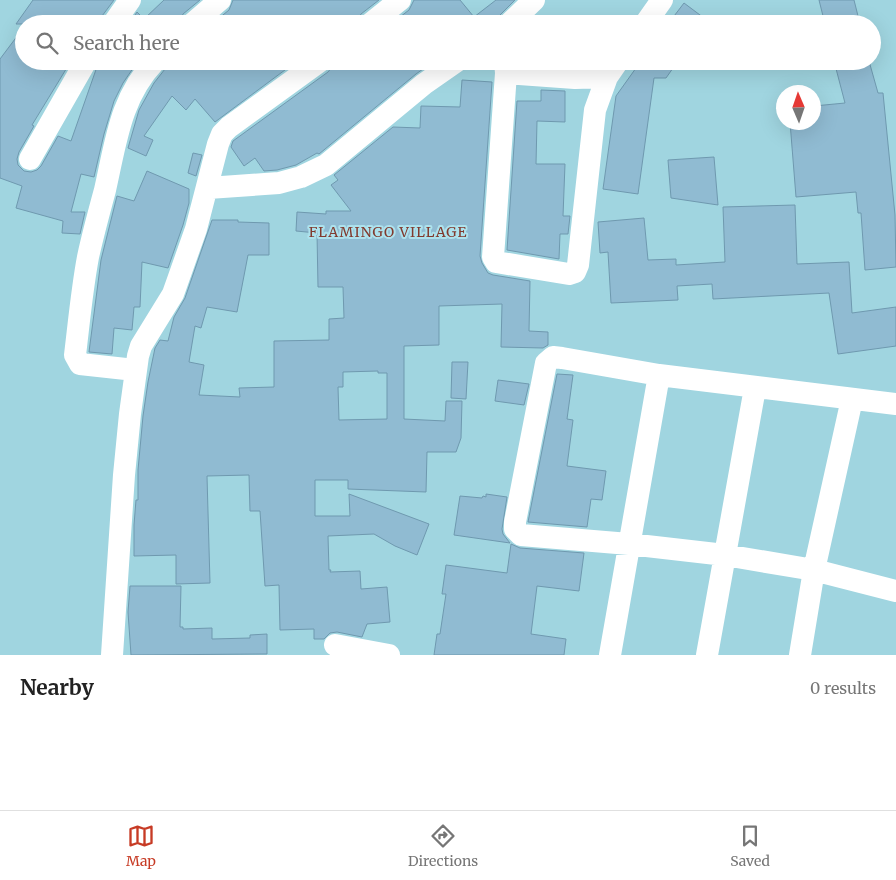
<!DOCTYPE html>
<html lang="en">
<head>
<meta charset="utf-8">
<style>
	body { margin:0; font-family:Merriweather,serif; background:#f6f6f6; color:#222 }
	.compass { position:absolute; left:776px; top:85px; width:45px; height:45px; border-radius:50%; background:#fff; box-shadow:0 5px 20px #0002; rotate:358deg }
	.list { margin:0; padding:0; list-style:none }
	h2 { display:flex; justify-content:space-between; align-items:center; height:65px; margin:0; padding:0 20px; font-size:21px }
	h2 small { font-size:16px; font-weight:400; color:#767676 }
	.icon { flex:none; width:28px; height:28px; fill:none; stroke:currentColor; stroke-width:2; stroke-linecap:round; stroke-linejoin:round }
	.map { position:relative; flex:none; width:896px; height:655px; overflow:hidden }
	.search { position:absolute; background:#fff; box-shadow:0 5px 20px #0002; left:15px; right:15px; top:15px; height:55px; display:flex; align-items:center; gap:12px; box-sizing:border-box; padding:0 18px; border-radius:28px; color:#767676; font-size:19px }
	.sheet { height:155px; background:#fff }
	nav { display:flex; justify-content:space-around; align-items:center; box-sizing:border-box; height:70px; border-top:1px solid #e0e0e0; background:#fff; font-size:14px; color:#767676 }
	nav a { display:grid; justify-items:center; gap:2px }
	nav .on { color:#c73b25 }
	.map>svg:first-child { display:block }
	.building { fill:#90bbd2; stroke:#6f99af; fill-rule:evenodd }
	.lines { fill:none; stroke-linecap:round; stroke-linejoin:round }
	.minor { stroke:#fff; stroke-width:22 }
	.labels { text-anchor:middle; stroke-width:4; stroke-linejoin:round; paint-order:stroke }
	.neighbourhood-label { font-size:14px; letter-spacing:1px; fill:#813a2e; stroke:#ade2ed }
</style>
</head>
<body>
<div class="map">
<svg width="896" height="655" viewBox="0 0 896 655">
	<rect width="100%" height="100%" fill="#a0d5e0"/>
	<!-- building -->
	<path class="building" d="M33,0H114L102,16L100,24H16Z
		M164,0H200L183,14L179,24H129L137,12L144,19Z
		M233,0H379L361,14L358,19L357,24H212L229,10Z
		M414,0H460L474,17L496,0H515L491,24H391L409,10Z
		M819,0H854L860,24H825Z
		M684,3L712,24H668Z
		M24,27V61H71L32,125L34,126L19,152L17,159L18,165L24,171L31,172L37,170L41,166L58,136L71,141L99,61H138L123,83L114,101L104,134L94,177L81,174L71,212H85L80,234L62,233L63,221L16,208L22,186L0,178V59Z
		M168,61H297L215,122L195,99L186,110L172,96L144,136L153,140L146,156L128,148L139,110L154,83L165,69Z
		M333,61H434L416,74L319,154L317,153L296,165L277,170L264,171L255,158L244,166L231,147L233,141L328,72L332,67Z
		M641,61H678L666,78H654L638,194L603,189L616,96Z
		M834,61H869L878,93H883L895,215L896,267L865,270L861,213H858L856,192L796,197L790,122H814V106L845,103Z
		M462,80L492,82L480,256L482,263L488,273L493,275L530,281L529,331L548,332V345L543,348L501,347L502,304L439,306V345L404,346V419L445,421L446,401H462L461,438L456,452H427L426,492L348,489V480H315V516H350L349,494L429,524L417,555L395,546L374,534L328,536L329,570H331L330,572L360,571L361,589L387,587L390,622L367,624L362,637L337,632L330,633L324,639H314V629L280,630L279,585L265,586L260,511H250L249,475L207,476L210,583L176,584V555L134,556V525L136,500H138V470L143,416L148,382L155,348L160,340L168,341L174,317L185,298L212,220H238V222L269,223V255H248L237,312L207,307L201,328L195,326L189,362L204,365L199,395L240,397L239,388L274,387V341L329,340V319L344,318L343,287H318L317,233L296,231L297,212L326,214V211H351L331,185L338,180L334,175L393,127L420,128L421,106L460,107ZM378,371V373H387V419L339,420L338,387H343V372Z
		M541,90L565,91V122L537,121L536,164H565L563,216H570L568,234H560L559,259L507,250L517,101H541Z
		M193,153L202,155L196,176L188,173Z
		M714,157L718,205L671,198L668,160Z
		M147,171L189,189V203L183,225L168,268L142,262L140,307H134L132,330L114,328L112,354L89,352L101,260L117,196L134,201Z
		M795,205L797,264L849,262L852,313L896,307V346L838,354L829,293L713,299L712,284L677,286L678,300L611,303L608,252L600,253L598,222L644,218L648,260L676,259V265L725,262L723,207Z
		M452,362H468L466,399L451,398Z
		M557,374L573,375L567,419L573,420L567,466L606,471L602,500L591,499L587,527L528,522Z
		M498,380L529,384L524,405L495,401Z
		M486,494L507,497L502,529L503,534L510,543L454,535L460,496L482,498L483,496L486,497Z
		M511,544L520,548L584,553L579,591L537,586L531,634L566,639L564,655H434L437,634H440L446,594H442L446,565L507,573Z
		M130,586H181L180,627H183V629L212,628V639L250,638V635L267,634V654L131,655L128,612Z"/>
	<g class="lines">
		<!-- minor -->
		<path class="minor" d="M113,24L130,0
			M192,24L220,0
			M370,24L400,0
			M509,24L534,0
			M645,24L662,0
			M505,61L506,73L493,257L496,262L569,274L575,272L578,265L595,110L607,77L618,61
			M506,73L575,78L607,77
			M30,159L86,61
			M208,188L279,183L301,177L326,165L424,84L457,61
			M135,370L80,364L75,355C79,322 82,289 88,257C93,234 99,212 105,190C116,142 120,98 155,61
			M659,375L562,358L553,357L546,363L515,522V529L521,535L629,544L725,555L814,570L896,591
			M335,645L389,655
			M112,655L124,475L130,414L138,356L141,346L173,294L196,229L218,144L222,134L229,127L320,61
			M610,655L659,375L896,404
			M707,655L755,388
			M800,655L814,570L852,399"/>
	</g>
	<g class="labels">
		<!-- neighbourhood labels -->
		<g class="neighbourhood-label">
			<text x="388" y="237">FLAMINGO VILLAGE</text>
		</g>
	</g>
</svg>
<svg class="compass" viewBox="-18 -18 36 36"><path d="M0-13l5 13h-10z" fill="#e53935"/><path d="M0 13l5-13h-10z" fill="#767676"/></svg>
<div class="search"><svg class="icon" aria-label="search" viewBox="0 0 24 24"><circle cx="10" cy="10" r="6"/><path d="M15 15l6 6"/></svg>Search here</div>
</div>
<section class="sheet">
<h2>Nearby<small>0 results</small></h2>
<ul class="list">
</ul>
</section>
<nav>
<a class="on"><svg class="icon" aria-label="map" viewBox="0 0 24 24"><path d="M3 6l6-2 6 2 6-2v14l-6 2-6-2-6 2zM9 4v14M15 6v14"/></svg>Map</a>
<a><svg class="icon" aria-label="directions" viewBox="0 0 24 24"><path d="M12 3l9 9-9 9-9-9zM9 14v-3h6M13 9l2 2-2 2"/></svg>Directions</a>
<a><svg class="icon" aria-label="saved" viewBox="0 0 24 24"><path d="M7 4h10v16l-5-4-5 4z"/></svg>Saved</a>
</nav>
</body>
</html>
